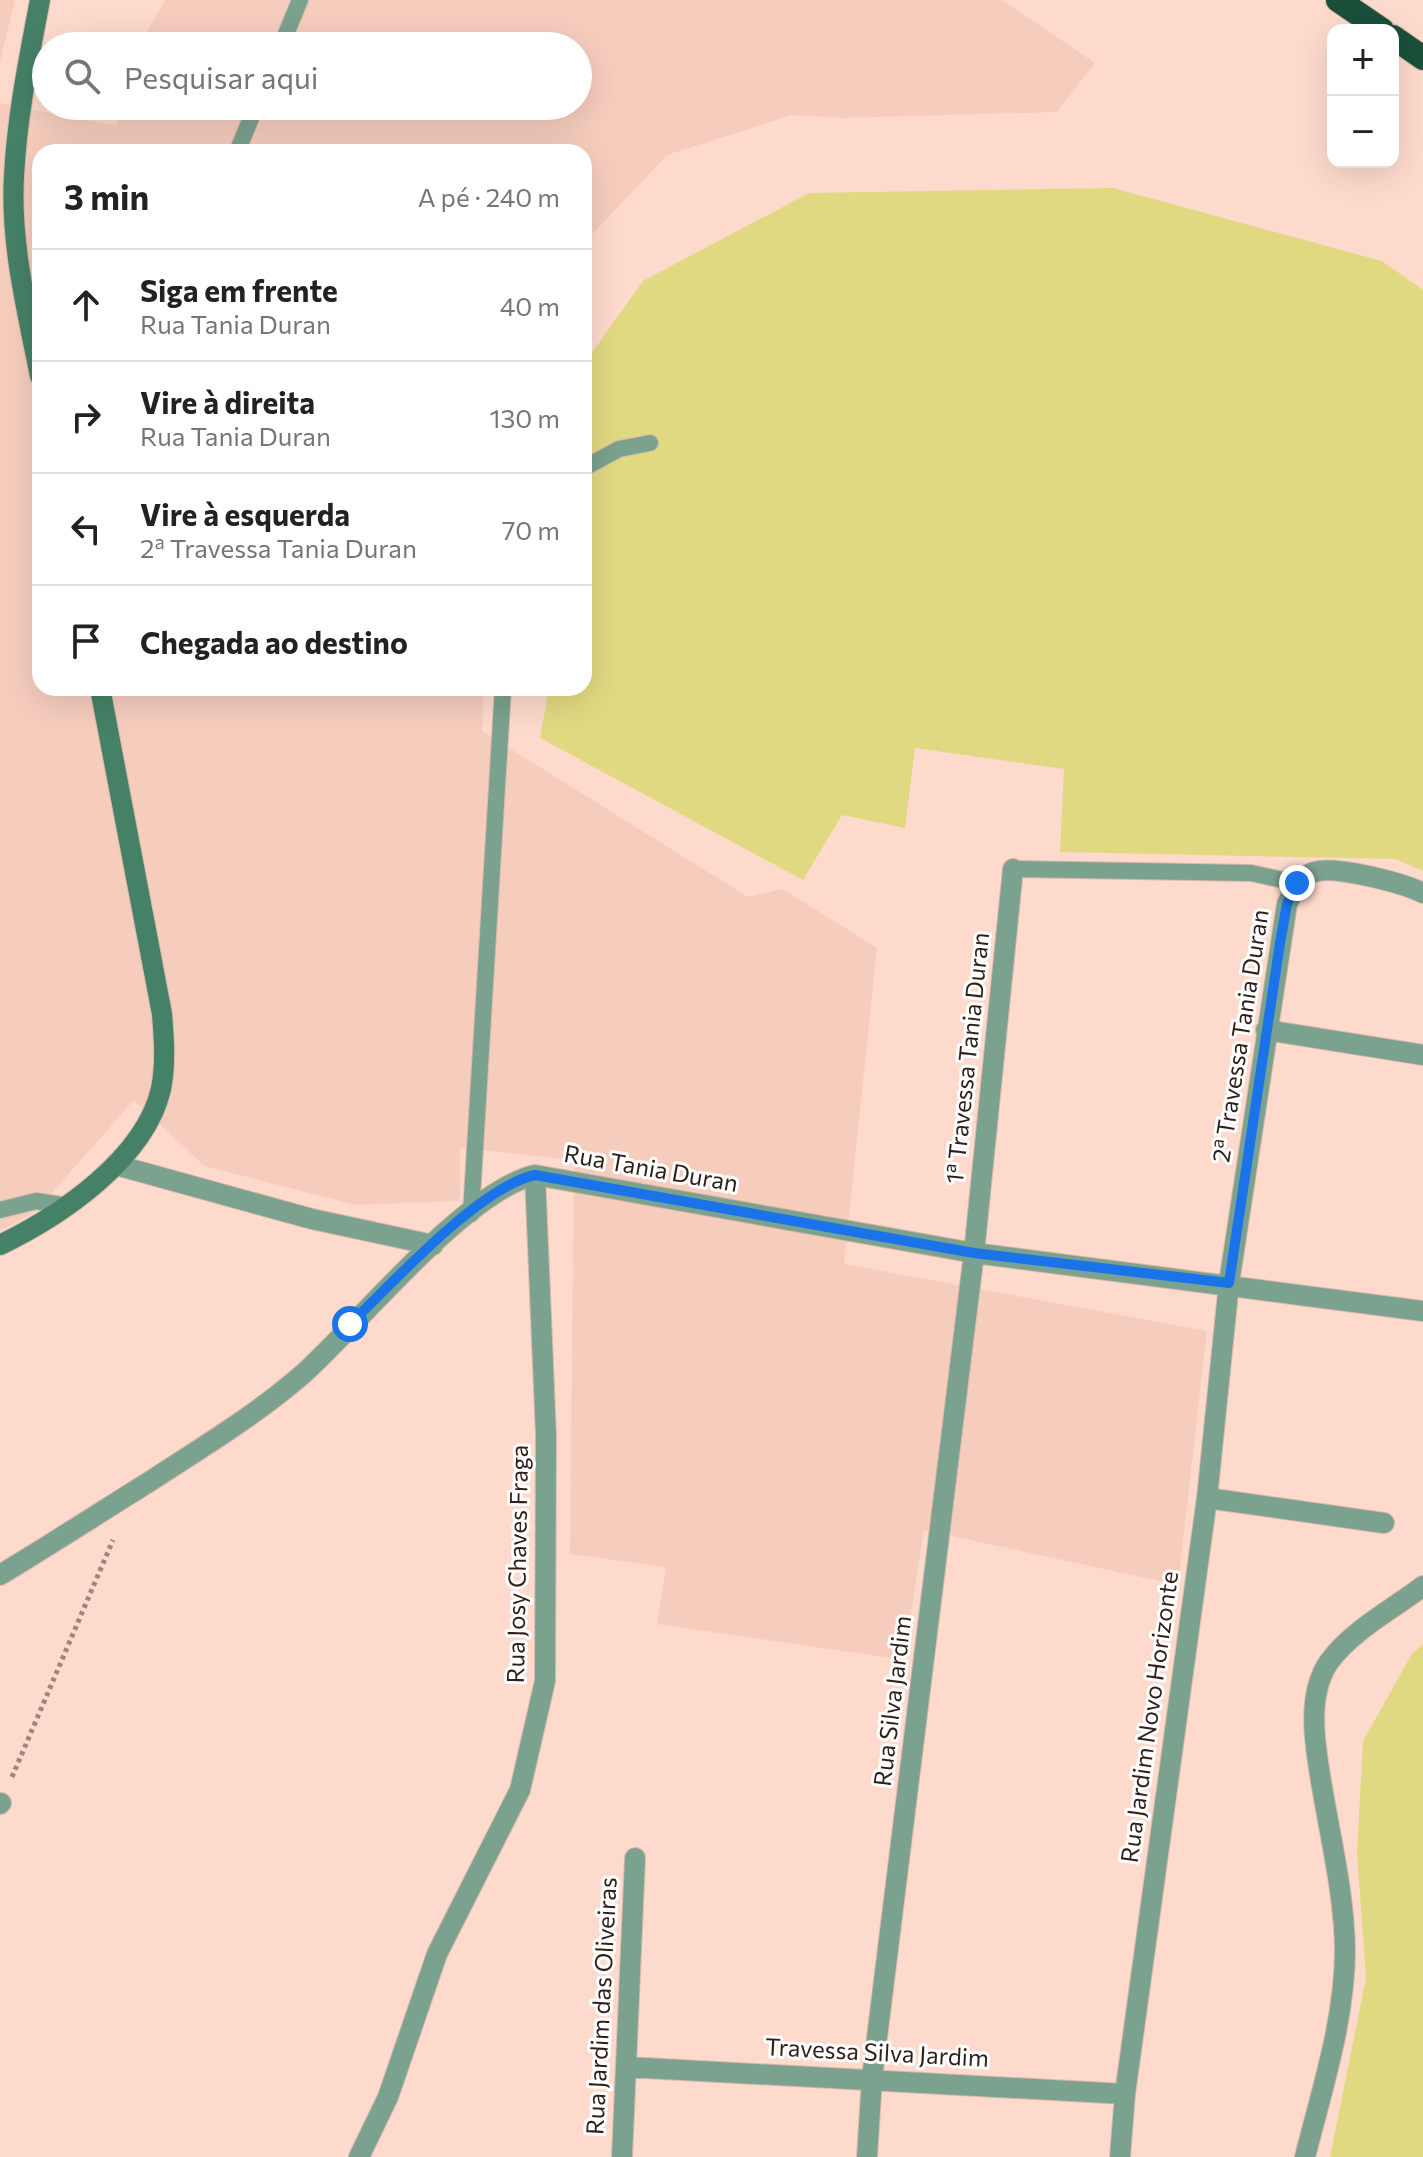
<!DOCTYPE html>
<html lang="pt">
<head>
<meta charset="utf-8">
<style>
	body { margin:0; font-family:Commissioner,sans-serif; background:#f2f2f2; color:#222 }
	.controls { position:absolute; right:24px; top:24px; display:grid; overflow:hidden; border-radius:16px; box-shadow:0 8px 32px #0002 }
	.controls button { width:72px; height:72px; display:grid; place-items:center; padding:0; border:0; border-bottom:2px solid #e0e0e0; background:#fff; color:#222; font:40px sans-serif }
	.stop { position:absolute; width:24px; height:24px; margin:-18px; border:6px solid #1a73e8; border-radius:50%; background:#fff }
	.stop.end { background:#1a73e8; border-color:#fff; box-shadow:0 2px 8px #0008 }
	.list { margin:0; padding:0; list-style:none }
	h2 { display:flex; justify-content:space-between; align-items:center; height:104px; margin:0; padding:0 32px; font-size:34px }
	h2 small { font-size:26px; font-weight:400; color:#767676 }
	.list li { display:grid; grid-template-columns:52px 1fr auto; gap:24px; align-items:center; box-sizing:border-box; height:112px; padding:0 32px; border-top:2px solid #e0e0e0 }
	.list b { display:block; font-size:30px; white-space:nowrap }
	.list p { margin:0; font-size:26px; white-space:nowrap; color:#767676 }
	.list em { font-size:26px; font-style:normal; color:#767676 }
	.icon { flex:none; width:44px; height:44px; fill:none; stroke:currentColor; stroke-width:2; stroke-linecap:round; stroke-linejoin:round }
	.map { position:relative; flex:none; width:1423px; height:2157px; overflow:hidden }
	.search { position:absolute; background:#fff; box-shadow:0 8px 32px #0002; left:32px; top:32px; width:560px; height:88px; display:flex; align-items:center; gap:20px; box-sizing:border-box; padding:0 28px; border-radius:44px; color:#767676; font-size:30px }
	.panel { position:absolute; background:#fff; box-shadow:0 8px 32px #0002; left:32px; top:144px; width:560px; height:552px; border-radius:24px }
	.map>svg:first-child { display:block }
	.built { fill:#f6cdbd }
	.green { fill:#e1d981 }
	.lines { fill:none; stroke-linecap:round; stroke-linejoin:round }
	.lane-casing { stroke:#d8b8ac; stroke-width:18 }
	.street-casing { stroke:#d8b8ac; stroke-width:22 }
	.secondary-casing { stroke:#d8b8ac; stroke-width:22 }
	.highway-casing { stroke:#d8b8ac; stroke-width:26 }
	.path { stroke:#a0857b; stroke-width:5; stroke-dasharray:4 4; stroke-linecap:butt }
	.lane { stroke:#7ba18f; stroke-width:16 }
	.street { stroke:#7ba18f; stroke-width:20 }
	.secondary { stroke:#458167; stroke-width:20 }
	.highway { stroke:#1a4f3a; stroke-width:24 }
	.route { stroke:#1a73e8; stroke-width:10 }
	.labels { text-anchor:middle; stroke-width:6; stroke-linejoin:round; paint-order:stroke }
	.street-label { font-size:24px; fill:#2f1f19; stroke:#fff }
</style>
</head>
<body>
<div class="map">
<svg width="1423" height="2157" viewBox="0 0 1423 2157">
	<rect width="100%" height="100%" fill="#fddacc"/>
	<!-- built -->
	<path class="built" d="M0,0H15L0,62Z
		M165,0H1002L1095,63L1057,112L843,118L792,115L667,155L584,243V152H40V688H484L482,731L748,897L783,889L877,948L844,1264L1207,1331L1178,1585L924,1530L904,1660L657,1624L666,1567L570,1554L574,1160L460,1148V1201L356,1205L204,1166L134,1100L35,1212L0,1231V103L116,126L120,106H578V46H139Z"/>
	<!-- green -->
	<path class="green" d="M1113,188L1382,261L1423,290V871L1396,859L1060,852L1064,769L915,748L905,828L842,815L803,880L540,738L549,688H584V364L643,281L809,193Z
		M1423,1644V2157H1330L1366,1978L1357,1853L1363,1741L1412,1654Z"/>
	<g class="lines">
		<defs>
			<path id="lane" d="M281,46L300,0
				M237,152L256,106
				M584,468L619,449L650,443
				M1013,869L1251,873L1297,883
				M0,1210L36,1201L68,1206
				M471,1214L503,688"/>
			<path id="street" d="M1266,1030L1423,1055
				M116,1165L312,1219L433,1245
				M1207,1498L1384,1523
				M0,1575C50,1545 99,1513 149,1482C201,1448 256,1415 303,1374C359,1324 465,1191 535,1175L974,1253L1423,1311
				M0,1804L1,1803
				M626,2067L1125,2094
				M359,2157L388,2097L437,1954L520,1790L545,1681L546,1436L535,1175
				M622,2157L635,1858
				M867,2157L872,2078L974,1253L1013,869
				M1120,2157L1125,2094L1207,1498L1229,1283L1287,904C1293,892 1299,876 1314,872C1335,865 1403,883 1423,893
				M1305,2157C1322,2089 1345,2020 1345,1949C1344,1893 1330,1836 1321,1781C1315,1745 1306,1695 1329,1662C1351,1631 1393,1609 1423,1586"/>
			<path id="secondary" d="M40,376C27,310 10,243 14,176C17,116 29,58 40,0
				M0,1245C60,1216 145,1159 161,1089C166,1064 164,1038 162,1014L100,688"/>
			<path id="highway" d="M1338,0L1382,30
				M1393,37L1423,58"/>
		</defs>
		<!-- lane casing -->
		<use href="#lane" class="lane-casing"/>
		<!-- street casing -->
		<use href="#street" class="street-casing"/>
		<!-- secondary casing -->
		<use href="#secondary" class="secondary-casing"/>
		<!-- highway casing -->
		<use href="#highway" class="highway-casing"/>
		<!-- path -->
		<path class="path" d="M12,1777L113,1540"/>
		<!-- lane -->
		<use href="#lane" class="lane"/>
		<!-- street -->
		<use href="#street" class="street"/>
		<!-- secondary -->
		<use href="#secondary" class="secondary"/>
		<!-- highway -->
		<use href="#highway" class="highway"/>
	</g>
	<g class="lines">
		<!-- route -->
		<path class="route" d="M350,1324C393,1283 479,1187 535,1175L974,1253L1229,1283L1280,943L1287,904L1297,883"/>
	</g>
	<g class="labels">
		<!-- street labels -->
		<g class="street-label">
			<text transform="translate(1241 1036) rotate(-81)" y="8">2ª Travessa Tania Duran</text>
			<text transform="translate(968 1058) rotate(-84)" y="8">1ª Travessa Tania Duran</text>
			<text transform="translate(651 1169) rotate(10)" y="8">Rua Tania Duran</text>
			<text transform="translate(518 1564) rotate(-89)" y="8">Rua Josy Chaves Fraga</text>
			<text transform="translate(893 1701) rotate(-83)" y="8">Rua Silva Jardim</text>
			<text transform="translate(1150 1717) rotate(-82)" y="8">Rua Jardim Novo Horizonte</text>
			<text transform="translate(602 2006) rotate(-87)" y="8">Rua Jardim das Oliveiras</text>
			<text transform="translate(877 2053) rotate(3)" y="8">Travessa Silva Jardim</text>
		</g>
	</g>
</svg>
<div class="controls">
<button>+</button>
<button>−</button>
</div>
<div class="stop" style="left:350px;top:1324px"></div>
<div class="stop end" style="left:1297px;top:883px"></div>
<div class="search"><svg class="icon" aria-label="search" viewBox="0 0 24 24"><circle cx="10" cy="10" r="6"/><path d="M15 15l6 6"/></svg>Pesquisar aqui</div>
<section class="panel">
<h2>3 min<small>A pé · 240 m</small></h2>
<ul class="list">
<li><svg class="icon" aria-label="ahead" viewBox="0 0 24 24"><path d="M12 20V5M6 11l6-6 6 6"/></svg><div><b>Siga em frente</b><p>Rua Tania Duran</p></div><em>40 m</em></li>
<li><svg class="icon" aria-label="right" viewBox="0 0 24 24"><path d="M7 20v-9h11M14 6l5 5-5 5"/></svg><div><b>Vire à direita</b><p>Rua Tania Duran</p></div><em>130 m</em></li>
<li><svg class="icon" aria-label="left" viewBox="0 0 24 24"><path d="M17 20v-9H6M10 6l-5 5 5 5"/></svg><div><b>Vire à esquerda</b><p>2ª Travessa Tania Duran</p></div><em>70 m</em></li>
<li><svg class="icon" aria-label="arrive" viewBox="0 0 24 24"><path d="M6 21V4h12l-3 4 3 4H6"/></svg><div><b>Chegada ao destino</b></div></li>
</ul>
</section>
</div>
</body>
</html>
